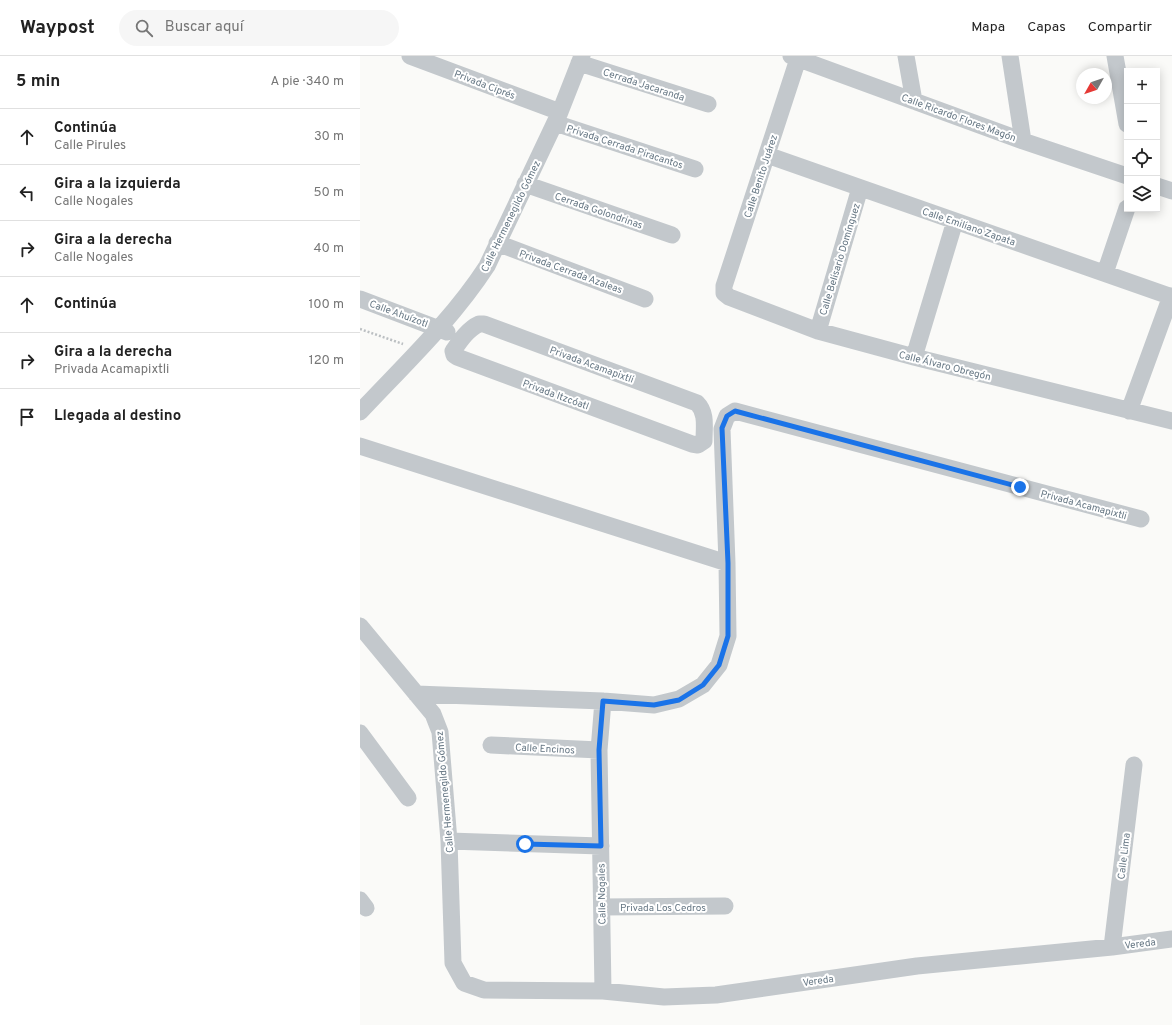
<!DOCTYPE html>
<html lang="es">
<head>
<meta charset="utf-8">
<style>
	body { margin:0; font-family:Overpass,sans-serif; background:#f6f6f6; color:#222 }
	.controls { position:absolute; right:12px; top:12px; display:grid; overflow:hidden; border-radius:0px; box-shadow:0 2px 10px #0003 }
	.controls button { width:36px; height:36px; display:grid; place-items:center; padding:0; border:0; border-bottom:1px solid #e0e0e0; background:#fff; color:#222; font:20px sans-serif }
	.compass { position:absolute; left:716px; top:12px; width:36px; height:36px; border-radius:50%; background:#fff; box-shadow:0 2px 10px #0003; rotate:230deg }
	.stop { position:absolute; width:12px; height:12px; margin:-9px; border:3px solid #1a73e8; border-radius:50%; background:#fff }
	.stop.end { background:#1a73e8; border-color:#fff; box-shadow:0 1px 4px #0008 }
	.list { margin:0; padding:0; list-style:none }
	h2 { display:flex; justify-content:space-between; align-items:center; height:52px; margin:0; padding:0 16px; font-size:17px }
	h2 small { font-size:13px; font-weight:400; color:#767676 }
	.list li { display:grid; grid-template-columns:26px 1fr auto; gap:12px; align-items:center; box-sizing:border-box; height:56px; padding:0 16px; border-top:1px solid #e0e0e0 }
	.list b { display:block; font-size:15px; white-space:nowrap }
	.list p { margin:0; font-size:13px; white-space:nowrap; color:#767676 }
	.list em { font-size:13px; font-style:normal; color:#767676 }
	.icon { flex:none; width:22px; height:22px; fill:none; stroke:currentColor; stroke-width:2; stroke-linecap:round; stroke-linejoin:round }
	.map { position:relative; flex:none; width:812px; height:969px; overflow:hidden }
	header { display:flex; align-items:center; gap:24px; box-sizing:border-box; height:56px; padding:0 20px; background:#fff; border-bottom:1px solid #e0e0e0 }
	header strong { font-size:19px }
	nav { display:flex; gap:22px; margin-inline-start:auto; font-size:14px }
	.search { width:280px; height:36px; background:#f6f6f6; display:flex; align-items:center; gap:10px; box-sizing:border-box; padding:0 14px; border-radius:22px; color:#767676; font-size:15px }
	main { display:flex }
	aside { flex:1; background:#fff }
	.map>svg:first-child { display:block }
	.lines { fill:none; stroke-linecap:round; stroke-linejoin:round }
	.path { stroke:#bbbfc2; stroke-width:2.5; stroke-dasharray:2 2; stroke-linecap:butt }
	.street { stroke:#c3c8cc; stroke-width:17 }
	.route { stroke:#1a73e8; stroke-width:5 }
	.labels { text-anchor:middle; stroke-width:4; stroke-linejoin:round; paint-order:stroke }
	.street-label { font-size:10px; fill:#657683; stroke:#fff }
</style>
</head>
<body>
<header>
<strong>Waypost</strong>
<div class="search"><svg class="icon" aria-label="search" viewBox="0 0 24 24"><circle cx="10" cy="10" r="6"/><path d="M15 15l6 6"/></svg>Buscar aquí</div>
<nav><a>Mapa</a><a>Capas</a><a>Compartir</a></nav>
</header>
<main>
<aside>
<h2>5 min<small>A pie · 340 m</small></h2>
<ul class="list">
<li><svg class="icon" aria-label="ahead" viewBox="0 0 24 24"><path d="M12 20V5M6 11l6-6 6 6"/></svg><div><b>Continúa</b><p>Calle Pirules</p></div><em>30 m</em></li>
<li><svg class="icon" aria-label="left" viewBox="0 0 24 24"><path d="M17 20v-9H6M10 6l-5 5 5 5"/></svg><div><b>Gira a la izquierda</b><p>Calle Nogales</p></div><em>50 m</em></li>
<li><svg class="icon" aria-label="right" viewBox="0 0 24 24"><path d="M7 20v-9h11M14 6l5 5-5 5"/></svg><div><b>Gira a la derecha</b><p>Calle Nogales</p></div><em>40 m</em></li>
<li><svg class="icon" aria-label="ahead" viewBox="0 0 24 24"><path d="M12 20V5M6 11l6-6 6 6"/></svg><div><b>Continúa</b></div><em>100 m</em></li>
<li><svg class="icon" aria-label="right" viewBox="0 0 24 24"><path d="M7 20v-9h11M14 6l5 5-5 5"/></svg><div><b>Gira a la derecha</b><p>Privada Acamapixtli</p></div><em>120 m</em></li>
<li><svg class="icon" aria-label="arrive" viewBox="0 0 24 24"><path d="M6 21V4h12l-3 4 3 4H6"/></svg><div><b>Llegada al destino</b></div></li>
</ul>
</aside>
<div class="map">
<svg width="812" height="969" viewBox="0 0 812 969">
	<rect width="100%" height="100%" fill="#fafaf8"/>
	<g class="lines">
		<!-- path -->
		<path class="path" d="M0,273L43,288"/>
		<!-- street -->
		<path class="street" d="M50,0L200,56
			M431,0L663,85L767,120
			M546,0L554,45
			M650,0L663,85
			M755,0L767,68
			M438,3L364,230V237L369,241L458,275L554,301L812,365
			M219,7L348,48
			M195,67L335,113
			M407,99L812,241
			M165,128L312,179
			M797,130L812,135
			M137,187L285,243
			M745,217L767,152
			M0,243L87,276
			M119,268H124L337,347C347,357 344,371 344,385L338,389L332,388L97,301L94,299L93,295C100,285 108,273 119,268Z
			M458,275L500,132
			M554,301L595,165
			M769,355L811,240
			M0,356C44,309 92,264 127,210L200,56L222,0
			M0,390L367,507
			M0,570L73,658L80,676L89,785L93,907L104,927L124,934L243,935L304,941L356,939L557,910L752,891L812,883
			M56,638L243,645L294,649L319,643L343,629L359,609L368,580L367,507L362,373L367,360L375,355L781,463
			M243,645L239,694L243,935
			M0,677L48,742
			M131,689L239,694
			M89,785L241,790
			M0,844L6,852
			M242,851L365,850
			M752,891L774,709"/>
	</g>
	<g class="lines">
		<!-- route -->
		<path class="route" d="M165,788L241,790L239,694L243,645L294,649L319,644L343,629L359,609L368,580V507L362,372L367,360L375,355L660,431"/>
	</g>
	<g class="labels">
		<!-- street labels -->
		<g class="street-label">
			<text transform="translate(125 28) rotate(21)" y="4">Privada Ciprés</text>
			<text transform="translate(284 28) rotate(18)" y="4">Cerrada Jacaranda</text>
			<text transform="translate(599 61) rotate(20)" y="4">Calle Ricardo Flores Magón</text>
			<text transform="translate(265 90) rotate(18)" y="4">Privada Cerrada Piracantos</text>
			<text transform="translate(400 120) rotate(-72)" y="4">Calle Benito Juárez</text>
			<text transform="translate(239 154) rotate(19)" y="4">Cerrada Golondrinas</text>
			<text transform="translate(150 160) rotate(-64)" y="4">Calle Hermenegildo Gómez</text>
			<text transform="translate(609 170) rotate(19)" y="4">Calle Emiliano Zapata</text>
			<text transform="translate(479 203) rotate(-73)" y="4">Calle Belisario Domínguez</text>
			<text transform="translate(211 215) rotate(20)" y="4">Privada Cerrada Azaleas</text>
			<text transform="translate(39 257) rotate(20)" y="4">Calle Ahuízotl</text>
			<text transform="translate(232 308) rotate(20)" y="4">Privada Acamapixtli</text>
			<text transform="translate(585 309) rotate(14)" y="4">Calle Álvaro Obregón</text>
			<text transform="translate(196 338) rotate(20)" y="4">Privada Itzcóatl</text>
			<text transform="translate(724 448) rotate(15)" y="4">Privada Acamapixtli</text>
			<text transform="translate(185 692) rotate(3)" y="4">Calle Encinos</text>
			<text transform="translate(84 736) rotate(-95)" y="4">Calle Hermenegildo Gómez</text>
			<text transform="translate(763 800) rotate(-83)" y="4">Calle Lima</text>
			<text transform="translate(241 838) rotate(-91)" y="4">Calle Nogales</text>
			<text x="303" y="855">Privada Los Cedros</text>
			<text transform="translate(780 887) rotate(-7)" y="4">Vereda</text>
			<text transform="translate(458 924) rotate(-8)" y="4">Vereda</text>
		</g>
	</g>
</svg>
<div class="controls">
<button>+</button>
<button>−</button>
<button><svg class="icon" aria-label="locate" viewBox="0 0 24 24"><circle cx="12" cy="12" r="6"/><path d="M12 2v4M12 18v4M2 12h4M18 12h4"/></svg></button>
<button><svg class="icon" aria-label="layers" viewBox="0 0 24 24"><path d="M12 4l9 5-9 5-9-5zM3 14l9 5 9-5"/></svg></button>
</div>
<svg class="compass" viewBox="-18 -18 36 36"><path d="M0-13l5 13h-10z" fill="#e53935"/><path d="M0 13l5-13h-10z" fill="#767676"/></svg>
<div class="stop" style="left:165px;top:788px"></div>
<div class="stop end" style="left:660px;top:431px"></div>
</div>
</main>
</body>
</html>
